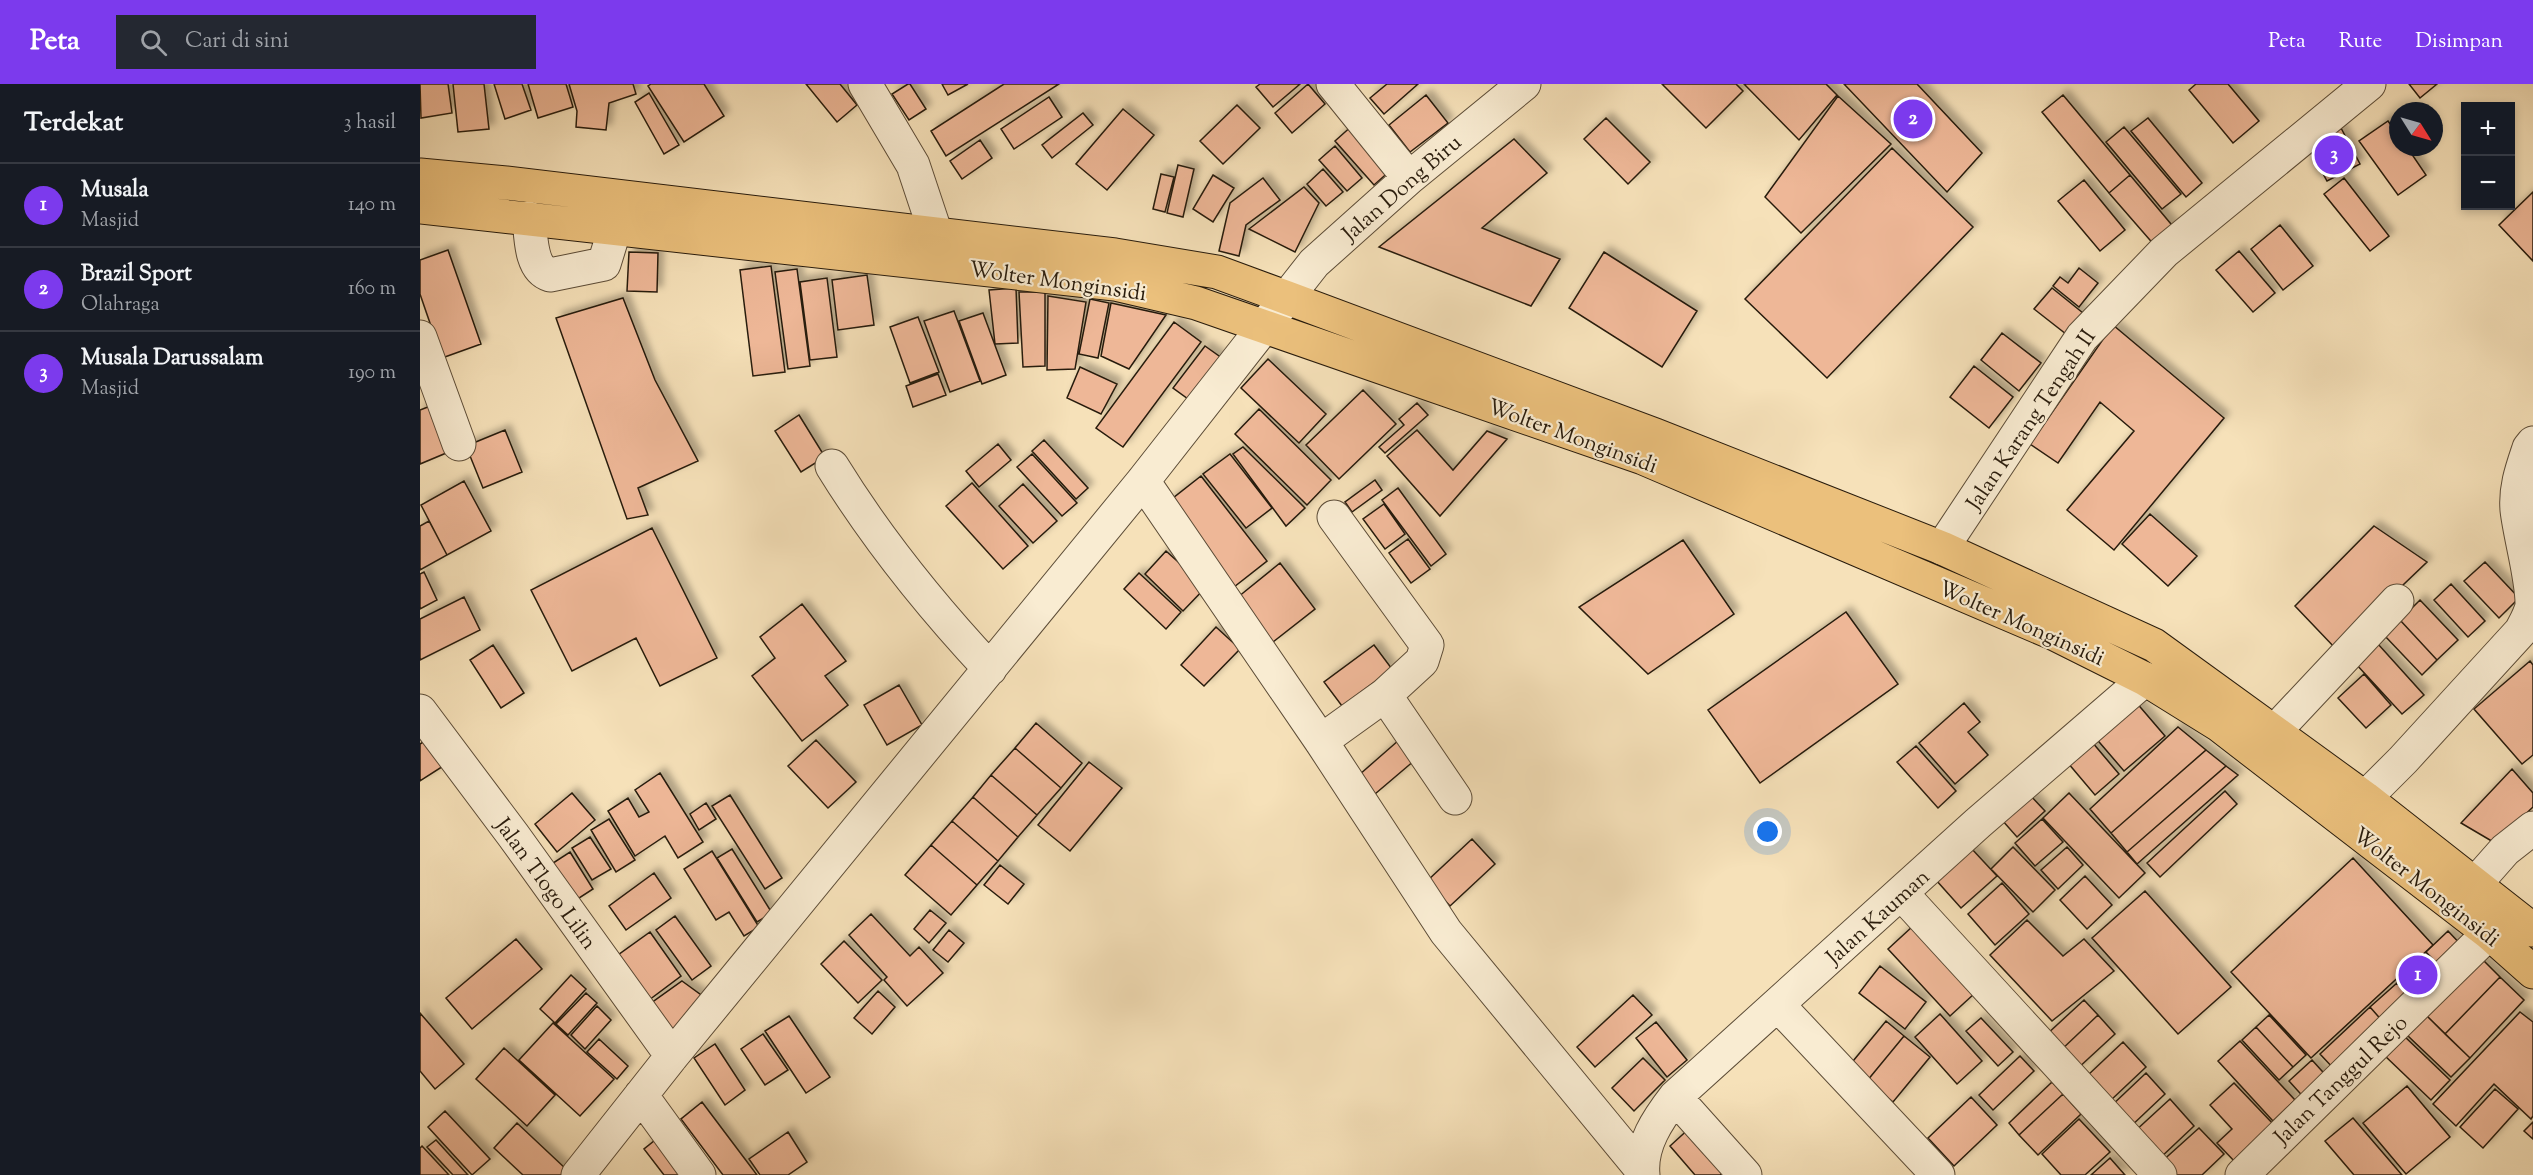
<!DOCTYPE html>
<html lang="id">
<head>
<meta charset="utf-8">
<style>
	body { margin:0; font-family:"Sorts Mill Goudy",serif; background:#242831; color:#f1f3f6 }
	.controls { position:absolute; right:18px; top:18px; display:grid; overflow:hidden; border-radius:0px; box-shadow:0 3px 9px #0003 }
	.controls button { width:54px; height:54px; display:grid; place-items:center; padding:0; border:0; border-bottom:2px solid #363941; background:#171b24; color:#f1f3f6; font:30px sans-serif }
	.compass { position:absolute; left:1969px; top:18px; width:54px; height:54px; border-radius:50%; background:#171b24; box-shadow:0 3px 9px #0003; rotate:127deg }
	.you { position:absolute; left:1348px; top:748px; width:21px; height:21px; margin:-15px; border:4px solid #fff; border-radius:50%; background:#1a73e8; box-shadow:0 0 0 9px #1a73e833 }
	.badge { display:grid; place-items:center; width:39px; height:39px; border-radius:50%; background:#7c3aed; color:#fff; font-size:20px; font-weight:700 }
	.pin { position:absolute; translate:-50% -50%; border:3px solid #fff; box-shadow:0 2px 6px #0006 }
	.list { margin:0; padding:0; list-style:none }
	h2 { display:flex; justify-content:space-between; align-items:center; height:78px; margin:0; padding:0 24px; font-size:26px }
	h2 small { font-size:20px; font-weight:400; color:#9ea1a6 }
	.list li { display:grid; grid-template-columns:39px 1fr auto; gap:18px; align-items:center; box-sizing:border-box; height:84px; padding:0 24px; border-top:2px solid #363941 }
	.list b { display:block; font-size:22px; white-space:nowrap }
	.list p { margin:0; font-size:20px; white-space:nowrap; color:#9ea1a6 }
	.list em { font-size:20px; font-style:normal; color:#9ea1a6 }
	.icon { flex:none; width:33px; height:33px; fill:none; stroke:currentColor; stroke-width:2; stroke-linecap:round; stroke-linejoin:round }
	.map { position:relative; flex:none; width:2113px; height:1091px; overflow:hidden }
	header { display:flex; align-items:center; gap:36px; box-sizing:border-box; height:84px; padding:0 30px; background:#7c3aed; color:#fff }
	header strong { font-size:28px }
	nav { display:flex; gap:33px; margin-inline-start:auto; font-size:21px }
	.search { width:420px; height:54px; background:#242831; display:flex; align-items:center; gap:15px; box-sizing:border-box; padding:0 21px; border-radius:0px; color:#9ea1a6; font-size:22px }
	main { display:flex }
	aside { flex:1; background:#171b24 }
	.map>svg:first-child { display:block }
	.building { fill:#eeb797; stroke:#281b0c; stroke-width:1.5; filter:url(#shadow) }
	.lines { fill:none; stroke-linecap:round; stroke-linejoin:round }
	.minor-casing { stroke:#5c4c37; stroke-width:35 }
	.major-casing { stroke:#281b0c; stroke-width:35 }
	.minor { stroke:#f9ecd2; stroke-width:33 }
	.major { stroke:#ebc07c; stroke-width:33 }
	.labels { text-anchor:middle; stroke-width:4.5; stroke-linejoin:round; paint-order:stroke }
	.street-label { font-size:22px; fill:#281b0c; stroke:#f9ecd2 }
</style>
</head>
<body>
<header>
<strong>Peta</strong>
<div class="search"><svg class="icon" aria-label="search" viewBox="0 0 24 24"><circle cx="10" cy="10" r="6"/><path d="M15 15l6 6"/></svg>Cari di sini</div>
<nav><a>Peta</a><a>Rute</a><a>Disimpan</a></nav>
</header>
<main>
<aside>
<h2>Terdekat<small>3 hasil</small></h2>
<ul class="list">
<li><span class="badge">1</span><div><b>Musala</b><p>Masjid</p></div><em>140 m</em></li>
<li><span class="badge">2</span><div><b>Brazil Sport</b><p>Olahraga</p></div><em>160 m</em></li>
<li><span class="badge">3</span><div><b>Musala Darussalam</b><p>Masjid</p></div><em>190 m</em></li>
</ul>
</aside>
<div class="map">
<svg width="2113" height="1091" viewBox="0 0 2113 1091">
	<defs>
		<filter id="shadow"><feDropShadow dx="5.5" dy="-5.5" stdDeviation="3" flood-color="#0004"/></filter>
	</defs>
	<rect width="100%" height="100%" fill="#f6e1b9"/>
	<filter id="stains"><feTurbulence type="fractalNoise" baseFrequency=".00333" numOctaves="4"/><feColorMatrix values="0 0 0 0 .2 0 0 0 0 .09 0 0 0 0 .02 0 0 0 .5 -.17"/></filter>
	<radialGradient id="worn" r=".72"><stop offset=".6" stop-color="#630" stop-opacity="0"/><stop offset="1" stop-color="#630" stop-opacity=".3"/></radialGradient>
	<!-- building -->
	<path class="building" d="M0,0H28L32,29L1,34Z
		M33,0H64L69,45L38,48Z
		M74,0H102L111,26L85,35Z
		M108,0H146L153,23L118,34Z
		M149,0H213L216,10L189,19L186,46L156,43L157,27Z
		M231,0H284L304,32L264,58L228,2Z
		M386,0H420L437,21L417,38Z
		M488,0H490L506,25L489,36L472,10Z
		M522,0H548L528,11Z
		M584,0H639L526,72L511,47Z
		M840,0H880L853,23L836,3Z
		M888,0L905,20L872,49L855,29Z
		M967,0H998L964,30L950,14Z
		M1242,0H1316L1323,7L1286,44Z
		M1324,0H1406L1417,11L1379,56Z
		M1424,0H1497L1562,69L1527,108Z
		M1776,0H1808L1839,37L1813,59L1769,6Z
		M1989,0H2017L2000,14Z
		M229,9L259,61L244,70L215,18Z
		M1006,11L1028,39L990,68L969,41Z
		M1643,11L1710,91L1689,109L1622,28Z
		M1418,12L1471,60L1381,149L1345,113Z
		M629,13L642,33L594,65L581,45Z
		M817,21L840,44L803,80L780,57Z
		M703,25L734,51L687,106L656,80Z
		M663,29L673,41L632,74L622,61Z
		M1186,34L1230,78L1208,100L1164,55Z
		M1728,34L1782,99L1766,113L1711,47Z
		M1968,37L1978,51V63H1987L2006,91L1978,111L1939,57Z
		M934,40L972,85L954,101L915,57Z
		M1704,43L1761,110L1742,125L1686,58Z
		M1921,44L1940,80L1907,97L1888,62Z
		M1094,55L1127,89L1062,144L1140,175L1111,222L959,163Z
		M560,56L572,74L542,95L530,77Z
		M915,62L942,94L927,107L899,76Z
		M1472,64L1553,143L1407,294L1325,215Z
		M758,81L774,85L763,133L747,129Z
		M903,85L923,108L906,122L887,100Z
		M741,90L754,93L745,128L733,125Z
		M793,91L814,104L793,138L773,125Z
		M1710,91L1756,146L1736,163L1689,109Z
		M843,94L860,116L826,141L819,172L799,167L810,119Z
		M1924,94L1969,152L1950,167L1904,110Z
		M1664,96L1705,146L1680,167L1638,117Z
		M884,103L899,119L875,168L829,145Z
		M2113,108V177L2079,141Z
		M1860,141L1893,182L1863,206L1831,165Z
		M28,166L61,260L22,274L0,210V176Z
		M1819,167L1855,209L1833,228L1796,186Z
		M209,168L238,169L237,208L207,207Z
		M1184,168L1277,227L1242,283L1149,224Z
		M351,182L365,288L333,292L320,186Z
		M1659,184L1678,199L1659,223L1633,202L1640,193L1648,199Z
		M377,185L390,282L368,285L355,188Z
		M447,191L454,241L418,246L412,196Z
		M407,194L417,273L390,276L380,198Z
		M596,204L598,259L575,260L569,206Z
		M1632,204L1663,229L1646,250L1614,225Z
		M599,208H625V282L603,283Z
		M628,212L666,218L655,285L627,286Z
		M203,214L235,296L278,377L218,404L228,431L207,435L136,234Z
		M670,215L689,219L678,274L659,270Z
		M691,219L746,231L709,285L681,272Z
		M534,227L560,297L530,308L504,237Z
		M563,229L586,291L562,300L539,237Z
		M498,233L519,288L490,299L470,243Z
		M754,238L781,258L703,363L676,344Z
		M1693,241L1804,334L1694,466L1647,426L1714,347L1680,318L1638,379L1610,360Z
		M1582,249L1621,279L1599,307L1561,276Z
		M785,262L806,277L775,320L753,304Z
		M848,275L906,330L879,359L821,304Z
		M1554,282L1593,313L1569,344L1530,313Z
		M660,283L697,300L681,330L647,314Z
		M518,290L526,311L493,323L486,302Z
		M943,306L976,340L919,395L886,361Z
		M997,319L1008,331L965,369L959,363L984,341L979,335Z
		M13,321L31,367L0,380V326Z
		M839,325L911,396L887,421L815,350Z
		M379,331L405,373L381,388L355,347Z
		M85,346L102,388L63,404L46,362Z
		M997,346L1033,386L1067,347L1087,355L1020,432L967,372Z
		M624,356L668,404L656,415L612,367Z
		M578,360L591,376L559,403L546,387Z
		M823,363L885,424L866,442L813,370Z
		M612,370L657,419L642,432L597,383Z
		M810,370L852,424L826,444L783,390Z
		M781,392L847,477L814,503L748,418Z
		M955,396L962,406L932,428L925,418Z
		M44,397L71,447L27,471L1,421Z
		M552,399L608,462L583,485L526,422Z
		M603,400L637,437L613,459L579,422Z
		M978,404L1026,470L1011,482L962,416Z
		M964,420L985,450L965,465L943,435Z
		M1730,430L1777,472L1748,502L1702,460Z
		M9,437L27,471L0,486V442Z
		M1954,442L2007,478L1916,565L1875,522Z
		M232,444L297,574L240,602L216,554L152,587L111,506Z
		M988,455L1010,485L991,499L969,469Z
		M1263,456L1314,530L1228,590L1159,523Z
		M746,467L786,503L763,527L725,490Z
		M2065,478L2099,514L2079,534L2044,497Z
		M860,479L895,525L853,558L818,513Z
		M4,488L17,516L0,525V490Z
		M719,489L761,528L746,545L704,505Z
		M2031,500L2065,537L2048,553L2014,516Z
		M44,513L60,546L0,576V535Z
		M2000,516L2038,556L2017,576L1980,536Z
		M382,520L426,577L405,592L428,621L382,657L332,592L355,574L340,553Z
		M1426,528L1478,600L1340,699L1288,626Z
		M1980,536L2017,576L2002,591L1964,551Z
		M796,543L820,565L784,602L761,581Z
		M1958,560L2004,611L1982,630L1936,580Z
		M73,561L104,609L81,624L50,576Z
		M954,561L972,585L922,622L904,598Z
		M2110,577L2113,581V671L2102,680L2054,625Z
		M1944,590L1971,621L1946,644L1918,614Z
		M479,601L502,641L467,661L444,621Z
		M1715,617L1745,652L1704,687L1674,652Z
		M1544,619L1560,638L1548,648L1568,671L1535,700L1499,659Z
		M616,639L662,679L641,704L595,664Z
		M1758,643L1786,666L1691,749L1670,725Z
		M11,653L28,679L0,697V660Z
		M396,656L436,698L408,724L368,682Z
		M979,656L995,676L955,710L939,691Z
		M1672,658L1699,690L1675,711L1648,679Z
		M1496,662L1536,707L1518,724L1477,678Z
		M595,664L641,704L617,731L571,691Z
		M1786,666L1806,682L1707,768L1691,749Z
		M669,678L702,704L650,767L618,741Z
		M1806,682L1818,691L1717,780L1707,768Z
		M2092,685L2113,709V723L2075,759L2041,739Z
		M240,689L283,758L258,774L245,752L215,772L188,727L208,714L219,733L229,728L215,706Z
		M571,691L617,731L598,753L553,713Z
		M1805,707L1817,720L1740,793L1727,779Z
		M152,709L175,736L137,768L115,740Z
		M1649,709L1725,789L1699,814L1623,734Z
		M1609,710L1625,727L1597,753L1582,736Z
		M310,711L362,794L345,805L292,722Z
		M553,713L598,753L578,777L532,737Z
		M286,719L296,735L279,746L270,730Z
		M189,735L215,776L196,788L171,746Z
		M1622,735L1643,758L1615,782L1595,759Z
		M532,737L578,777L557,801L511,761Z
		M170,753L191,785L172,796L152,764Z
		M1052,755L1075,780L1030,822L1007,797Z
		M511,761L557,801L531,831L485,791Z
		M1593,763L1635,806L1613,828L1571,785Z
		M1647,763L1663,781L1638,805L1621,786Z
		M1551,764L1577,792L1541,824L1516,796Z
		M312,765L352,829L337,838L297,774Z
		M292,767L339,843L324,852L309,828L296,836L264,785Z
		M150,768L173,805L153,818L130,781Z
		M1933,774L2013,861L1891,974L1811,888Z
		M580,781L604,800L588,820L564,801Z
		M234,789L251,814L206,846L189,822Z
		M1665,792L1692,821L1667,845L1640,816Z
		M1582,799L1609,830L1575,861L1548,830Z
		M1725,807L1811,903L1758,950L1672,854Z
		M510,826L526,839L509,859L494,845Z
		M451,830L490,872L499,863L523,889L487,922L464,896L467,893L429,851Z
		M255,832L291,882L272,896L236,846Z
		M1607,836L1643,872L1664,855L1694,887L1632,937L1570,871Z
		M1493,842L1555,909L1530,932L1468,865Z
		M529,846L544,859L528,878L513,866Z
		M2028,847L2045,865L2023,886L2006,868Z
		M230,848L261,892L229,916L198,871Z
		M96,855L122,885L52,945L26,914Z
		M424,857L462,896L438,919L401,880Z
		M2006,872L2017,885L1990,910L1978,897Z
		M2061,874L2080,893L2025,950L2006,931Z
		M1460,882L1506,918L1485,945L1439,909Z
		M151,891L166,905L135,939L120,925Z
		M2080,893L2104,916L2050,974L2025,950Z
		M262,897L288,916L254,958L227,922Z
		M1977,899L1991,914L1964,939L1950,923Z
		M458,907L475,923L452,950L434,934Z
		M166,909L177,919L148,951L136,940Z
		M1213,911L1232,931L1175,983L1157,963Z
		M1664,916L1678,931L1639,968L1625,952Z
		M177,922L191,936L165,965L151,951Z
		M1950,923L1964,939L1914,985L1900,970Z
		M2100,928L2113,938V1032L2111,1035L2074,1000L2036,1042L2013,1020Z
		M0,929L44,980L15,1005L0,987Z
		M1520,930L1562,977L1537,1000L1495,953Z
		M1678,931L1695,950L1656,986L1639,968Z
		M1849,931L1886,971L1873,983L1836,943Z
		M2006,931L2050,974L2031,993L1987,951Z
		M369,932L410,993L386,1009L345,947Z
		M1561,934L1593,968L1578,982L1546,947Z
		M1466,937L1484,952L1447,997L1429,982Z
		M1236,938L1267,976L1247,993L1216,954Z
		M133,939L194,995L160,1032L99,976Z
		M1836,943L1873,983L1859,996L1822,956Z
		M343,950L368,986L345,1001L321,965Z
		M1983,951L2030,996L2011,1016L1964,971Z
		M1484,952L1510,973L1473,1018L1447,997Z
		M179,955L208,982L197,995L167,968Z
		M1820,957L1875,1016L1853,1037L1798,977Z
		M1703,958L1726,983L1690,1017L1667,992Z
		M295,960L325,1006L305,1021L274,974Z
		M84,964L135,1011L107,1042L56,995Z
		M1600,972L1614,987L1573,1026L1559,1011Z
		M1223,974L1245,996L1214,1027L1192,1004Z
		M1892,976L1911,997L1888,1018L1869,997Z
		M1726,989L1745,1010L1708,1045L1689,1024Z
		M1632,998L1643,1010L1599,1051L1589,1039Z
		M1814,999L1855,1042L1816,1079L1797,1059L1812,1045L1790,1021Z
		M1987,1002L2030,1053L1986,1090L1943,1039Z
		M2075,1005L2098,1025L2063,1064L2040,1043Z
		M1643,1010L1661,1030L1618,1071L1599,1051Z
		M1551,1013L1577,1041L1534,1082L1508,1054Z
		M1750,1015L1774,1042L1738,1076L1713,1049Z
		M282,1018L337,1091H303L261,1035Z
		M25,1027L70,1075L52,1091L8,1043Z
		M1933,1034L1982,1091H1934L1905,1057Z
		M1659,1035L1690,1068L1665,1091H1641L1622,1070Z
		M2113,1038V1055L2104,1047Z
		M97,1039L146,1085L141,1091H103L74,1064Z
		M1273,1041L1309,1083L1300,1091H1275L1250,1062Z
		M1779,1044L1804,1070L1782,1091H1749L1739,1080Z
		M368,1048L387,1078L368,1091H340L329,1075Z
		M239,1053L268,1091H244L224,1065Z
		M16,1056L48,1091H33L7,1063Z
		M2,1062L29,1091H0V1064Z
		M1690,1074L1705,1091H1671Z"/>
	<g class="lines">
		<defs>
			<path id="minor" d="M445,0L493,81L516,150
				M913,0L989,94
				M109,134C111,152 110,185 130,191L184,180L195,144
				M0,253L39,360
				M412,382C457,455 512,523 570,585
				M723,397L901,657L1026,848L1222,1086
				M1522,464L1662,253L1744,168L1949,0
				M965,611L1035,714
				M0,627L93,751L252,972
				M1855,647L1977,517
				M901,657L965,611L1002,577L1007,561L914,433
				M1945,714L1983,676L2101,547C2105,539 2110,531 2112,522C2113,497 2100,453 2097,426C2095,404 2102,385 2109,364L2113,359
				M2055,800L2085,766L2113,744
				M1482,810L1740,1091
				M1358,921L1518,1091
				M221,1011L279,1091
				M1255,1013L1325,1091
				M158,1091L252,972L723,397L894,179L989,94L1104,0
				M1223,1091C1220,1061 1238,1035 1255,1013L1558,739L1725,595
				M1822,1091L2069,849"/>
			<path id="major" d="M0,91L86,99L695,171L797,188L865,213L1235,351L1522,464L1734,561L1945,714L2113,846
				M0,123L695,200L776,219L1223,374L1635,550L1725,595L1799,641L2069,849L2113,888"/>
		</defs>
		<!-- minor casing -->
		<use href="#minor" class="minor-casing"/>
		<!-- major casing -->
		<use href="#major" class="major-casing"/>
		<!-- minor -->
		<use href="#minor" class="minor"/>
		<!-- major -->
		<use href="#major" class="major"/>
	</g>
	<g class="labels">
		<!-- street labels -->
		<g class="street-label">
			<text transform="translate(981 103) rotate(-41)" y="8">Jalan Dong Biru</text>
			<text transform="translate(638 196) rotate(8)" y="8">Wolter Monginsidi</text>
			<text transform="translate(1610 335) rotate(-56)" y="8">Jalan Karang Tengah II</text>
			<text transform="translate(1153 351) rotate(20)" y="8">Wolter Monginsidi</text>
			<text transform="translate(1602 538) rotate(24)" y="8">Wolter Monginsidi</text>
			<text transform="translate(127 799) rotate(54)" y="8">Jalan Tlogo Lilin</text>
			<text transform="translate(2007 802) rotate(38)" y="8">Wolter Monginsidi</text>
			<text transform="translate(1457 832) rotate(-42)" y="8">Jalan Kauman</text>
			<text transform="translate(1920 995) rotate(-44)" y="8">Jalan Tanggul Rejo</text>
		</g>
	</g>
	<rect width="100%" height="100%" filter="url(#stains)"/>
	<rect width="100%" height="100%" fill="url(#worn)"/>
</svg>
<div class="controls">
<button>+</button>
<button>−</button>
</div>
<svg class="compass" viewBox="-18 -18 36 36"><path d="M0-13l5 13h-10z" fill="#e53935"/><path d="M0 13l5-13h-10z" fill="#9ea1a6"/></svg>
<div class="you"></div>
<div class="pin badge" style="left:1998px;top:891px">1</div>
<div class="pin badge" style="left:1493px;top:35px">2</div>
<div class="pin badge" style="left:1914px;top:71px">3</div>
</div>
</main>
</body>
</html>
